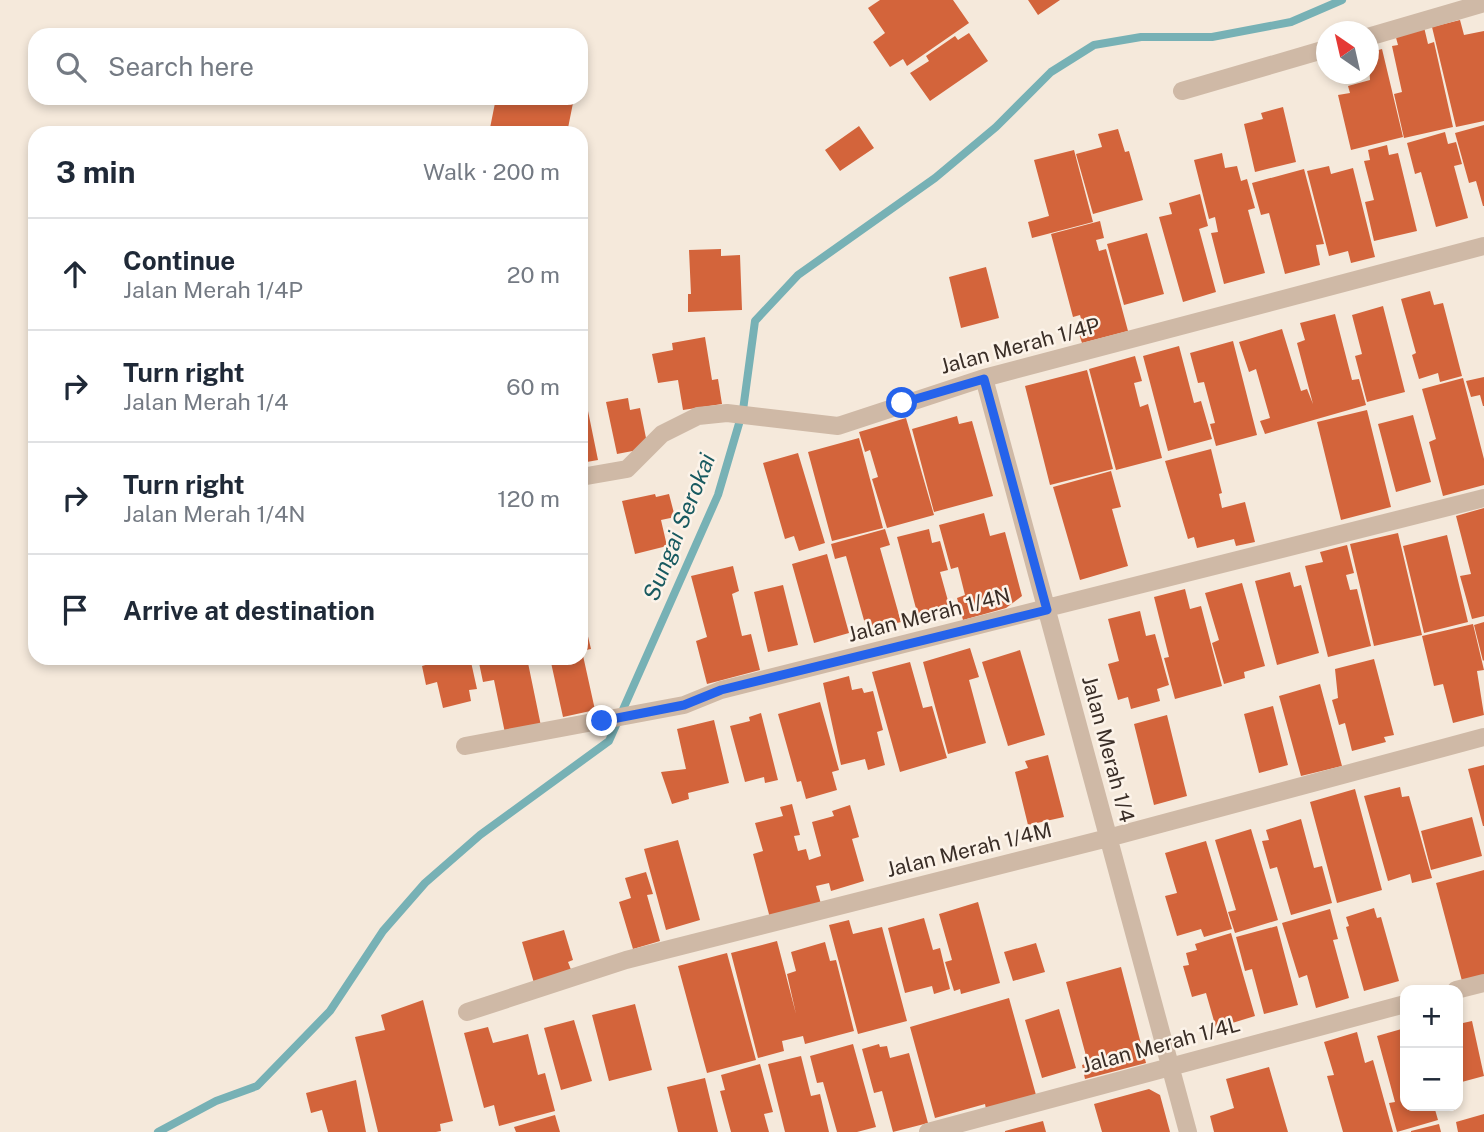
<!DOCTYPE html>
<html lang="en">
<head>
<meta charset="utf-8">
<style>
	body { margin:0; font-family:"Public Sans",sans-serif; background:#f2f2f3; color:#1f2937 }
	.controls { position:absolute; right:21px; bottom:21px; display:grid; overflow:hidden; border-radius:14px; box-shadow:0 4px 10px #0003 }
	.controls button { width:63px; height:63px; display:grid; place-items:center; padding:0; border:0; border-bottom:2px solid #e0e1e3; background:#fff; color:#1f2937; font:35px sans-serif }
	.compass { position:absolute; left:1316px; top:21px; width:63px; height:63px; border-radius:50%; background:#fff; box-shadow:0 4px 10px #0003; rotate:326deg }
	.stop { position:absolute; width:21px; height:21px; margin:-16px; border:5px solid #2563eb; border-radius:50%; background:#fff }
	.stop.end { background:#2563eb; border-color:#fff; box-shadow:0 2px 7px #0008 }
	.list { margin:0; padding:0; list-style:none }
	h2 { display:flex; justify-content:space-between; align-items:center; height:91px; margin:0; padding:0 28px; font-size:30px }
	h2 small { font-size:23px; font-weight:400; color:#747a83 }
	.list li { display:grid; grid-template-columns:46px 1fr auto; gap:21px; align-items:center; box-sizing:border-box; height:112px; padding:0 28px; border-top:2px solid #e0e1e3 }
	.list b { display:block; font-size:26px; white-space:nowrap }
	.list p { margin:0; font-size:23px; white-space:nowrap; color:#747a83 }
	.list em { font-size:23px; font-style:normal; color:#747a83 }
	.icon { flex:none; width:38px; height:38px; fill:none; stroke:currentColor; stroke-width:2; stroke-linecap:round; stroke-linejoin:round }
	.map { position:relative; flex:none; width:1484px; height:1132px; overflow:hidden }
	.search { position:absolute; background:#fff; box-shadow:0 4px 10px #0003; left:28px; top:28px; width:560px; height:77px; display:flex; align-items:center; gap:18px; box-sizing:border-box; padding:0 24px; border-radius:21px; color:#747a83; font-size:26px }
	.panel { position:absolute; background:#fff; box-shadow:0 4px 10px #0003; left:28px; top:126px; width:560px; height:539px; border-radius:21px }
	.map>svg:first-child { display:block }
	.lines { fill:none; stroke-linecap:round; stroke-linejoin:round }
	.stream { stroke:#77b1b5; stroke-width:8 }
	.building { fill:#d3643b }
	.minor { stroke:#cfb9a6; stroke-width:18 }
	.route { stroke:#2563eb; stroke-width:9 }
	.labels { text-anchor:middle; stroke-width:5; stroke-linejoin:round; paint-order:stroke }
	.street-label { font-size:21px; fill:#3a2e27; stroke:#fcf3e9 }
	.water-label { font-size:23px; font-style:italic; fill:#185a60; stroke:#fcf3e9 }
</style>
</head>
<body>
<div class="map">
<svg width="1484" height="1132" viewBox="0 0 1484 1132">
	<rect width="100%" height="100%" fill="#f5e9db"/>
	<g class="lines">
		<!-- stream -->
		<path class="stream" d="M158,1132L216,1101L257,1086L330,1011L383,931L425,883L480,835L609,741L718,495L743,410L755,321L798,275L935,178L996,127L1051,72L1094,45L1141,37H1212L1291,22L1342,0"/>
	</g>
	<!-- building -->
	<path class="building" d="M880,0H953L969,23L907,66L903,59L890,67L873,42L885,33L868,8Z
		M1028,0H1060L1038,15Z
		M1460,20L1464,35L1484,31V121L1456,127L1432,27Z
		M1424,27L1428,44L1434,42L1453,127L1404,138L1394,94L1402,92L1392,46L1398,45L1395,34Z
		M969,33L988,61L930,101L910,73L929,61L926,56L955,36L958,40Z
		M1382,49L1403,137L1351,150L1338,95L1350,93L1348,86L1370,80L1368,53Z
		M496,98H574L567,133H489Z
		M1283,107L1296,162L1255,172L1244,124L1263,119L1261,113Z
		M1484,125V206H1483L1476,181L1469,183L1455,133Z
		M859,126L874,148L840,171L825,150Z
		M1118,129L1125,152L1129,151L1143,200L1093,214L1076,154L1102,147L1098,134Z
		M1445,132L1448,144L1456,142L1462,164L1454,166L1468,218L1436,227L1421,172L1415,174L1407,143Z
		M1387,145L1389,155L1398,153L1417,231L1374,241L1365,202L1374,200L1364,161L1370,160L1368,150Z
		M1074,150L1093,222L1032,238L1028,222L1049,216L1034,160Z
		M1222,153L1225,168L1237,166L1241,181L1247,179L1255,208L1248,210L1265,273L1224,284L1211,233L1218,232L1215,217L1209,219L1194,160Z
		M1329,166L1331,174L1353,168L1375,257L1351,263L1348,251L1329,256L1307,171Z
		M1304,169L1324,244L1316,245L1320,265L1285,274L1269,213L1261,215L1252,183Z
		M1200,194L1208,226L1199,229L1216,292L1183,302L1159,217L1172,214L1169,203Z
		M1100,221L1104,238L1096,240L1099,251L1106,249L1128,331L1082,343L1078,331L1084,329L1080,315L1073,317L1051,234Z
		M1147,233L1164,294L1124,305L1107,244Z
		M721,249V256L740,255L742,310L688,312V294H691L689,250Z
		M986,267L999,318L961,328L949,277Z
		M1430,291L1434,305L1443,303L1462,376L1440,382L1438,373L1419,379L1412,355L1416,353L1401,299Z
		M1383,306L1405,392L1367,402L1355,356L1362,354L1352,315Z
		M1335,314L1352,380L1359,379L1366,405L1265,434L1260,421L1270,418L1256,369L1249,372L1239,342L1282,329L1301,391L1307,389L1313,404L1297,343L1305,340L1300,323Z
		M705,337L712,380L718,379L722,404L683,410L678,380L658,383L652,354L673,350L672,343Z
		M1233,341L1257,435L1216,446L1210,424L1215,423L1204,382L1198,383L1190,353Z
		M1179,346L1194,403L1201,401L1212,439L1168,451L1143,356Z
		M1135,356L1142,381L1134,383L1140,407L1148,404L1162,458L1116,470L1089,369Z
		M1087,370L1113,469L1050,485L1025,386Z
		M1484,377V406H1483L1480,395L1471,397L1466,381Z
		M1463,378L1484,459V485L1443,496L1429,442L1436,439L1422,389Z
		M581,394L586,411H588L598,460L581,463Z
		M628,398L630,410L640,408L648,448L617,454L606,402Z
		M1367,410L1391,507L1341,520L1317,422Z
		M1413,415L1431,482L1396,492L1378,424Z
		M957,416L959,424L972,421L993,496L934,512L912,429Z
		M906,418L934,515L887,528L872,479L878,477L870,450L865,452L859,432Z
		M859,438L883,528L832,541L808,452Z
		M1211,449L1222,493L1219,494L1222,508L1245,502L1255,542L1236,546L1234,539L1197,548L1194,537L1188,539L1165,461Z
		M798,453L825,543L799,551L794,536L785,539L763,463Z
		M1111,471L1121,507L1112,509L1128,566L1080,580L1053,487Z
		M655,494L656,497L669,494L675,517L661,520L667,546L635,554L622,501Z
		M1484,508V616L1472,619L1460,576L1471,574L1456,516Z
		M984,513L990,536L1005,532L1022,596L1006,608L963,620L957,598L965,595L958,567L951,569L939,525Z
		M885,529L890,545L880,548L901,622L867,631L846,556L835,559L831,544Z
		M929,529L932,543L940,541L948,570L940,572L950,608L918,616L897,537Z
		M1398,533L1422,635L1374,646L1350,544Z
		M1447,535L1468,622L1424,633L1403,546Z
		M1347,545L1354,573L1346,575L1350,590L1357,589L1371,646L1328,657L1305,566L1323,562L1320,552Z
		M827,554L849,633L814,643L792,564Z
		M733,566L739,591L732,594L742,636L751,634L760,670L707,684L696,641L707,637L691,576Z
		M1290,572L1294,587L1301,585L1319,653L1277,665L1255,581Z
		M1242,583L1265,666L1244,672L1245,678L1224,684L1212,643L1219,640L1205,593Z
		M783,585L798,645L768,652L754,592Z
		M1185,589L1190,609L1201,606L1222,686L1175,699L1164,658L1169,657L1154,597Z
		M581,607L591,649L581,651Z
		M1140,611L1146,636L1155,634L1169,685L1157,689L1160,701L1131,709L1128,697L1118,700L1108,664L1119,661L1108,619Z
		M1484,622V660L1483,661L1474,625Z
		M1473,624L1484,670L1477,671L1484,715L1453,723L1443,684L1434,686L1422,636Z
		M970,648L979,677L969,680L986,743L948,754L923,662Z
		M1020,650L1045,735L1008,746L982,662Z
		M582,651L595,710L563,717L550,658H581Z
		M449,658H462L463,663L471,662L477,689L469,690L471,701L443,708L437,682L426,685L422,666Z
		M478,658H527L541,726L505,733L494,680L483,682Z
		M1374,659L1394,735L1384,737L1386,742L1352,751L1345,723L1339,725L1332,700L1338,698L1335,669Z
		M910,662L923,708L932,706L947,758L900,772L872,672Z
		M849,676L852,690L862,688L864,693L873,691L883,730L877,732L885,765L868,770L865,759L841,765L823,683Z
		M1320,684L1342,766L1301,776L1279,696Z
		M820,702L839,770L832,772L837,790L806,799L801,781L797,782L778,714Z
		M1273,706L1288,765L1259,773L1244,714Z
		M761,713L778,780L765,783L764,777L745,782L730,726L750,721L749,717Z
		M1167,715L1187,796L1154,805L1134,724Z
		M714,720L729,783L688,793L689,799L672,804L661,772L686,769L677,729Z
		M1048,755L1064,817L1028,825L1015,772L1028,768L1025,761Z
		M1484,765V826H1483L1468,769Z
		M1400,787L1402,797L1409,796L1432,878L1412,883L1410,874L1388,881L1364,796Z
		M1355,789L1382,890L1337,903L1310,802Z
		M792,804L800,835L794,836L798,851L806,849L809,860L821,856L812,822L834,816L832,811L850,805L859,837L852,839L864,881L831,891L829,883L816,886L821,904L770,918L753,854L763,851L755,823L783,816L780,807Z
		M1472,817L1482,856L1431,870L1421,831Z
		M1301,819L1314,868L1322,866L1332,903L1291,915L1277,867L1270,869L1262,841L1269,840L1266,830Z
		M1251,829L1278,920L1235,933L1228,912L1236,910L1215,840Z
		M678,840L700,920L666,930L644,849Z
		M1206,841L1232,929L1204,937L1201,929L1177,936L1165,896L1177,893L1165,853Z
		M1484,870V975L1462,981L1436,883Z
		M646,872L653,894L647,895L660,941L633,949L619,902L631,898L625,878Z
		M978,902L1000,983L961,994L960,989L954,991L945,962L952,960L939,914Z
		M1374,908L1377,918L1381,917L1399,981L1364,991L1346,927L1349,926L1346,917Z
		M1330,909L1338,939L1333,940L1349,998L1316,1008L1307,975L1299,978L1282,923Z
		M924,918L933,950L940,948L950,989L934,994L932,986L905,993L888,928Z
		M849,920L853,934L882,927L907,1021L858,1034L829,925Z
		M1277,926L1298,1005L1264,1014L1252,969L1245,971L1236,937Z
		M564,930L573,960L568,962L572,972L534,983L522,942Z
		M1231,933L1255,1016L1216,1028L1206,993L1192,997L1183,966L1189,965L1186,953L1197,950L1195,944Z
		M777,941L796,1014L787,974L796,971L791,952L825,942L830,961L836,960L854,1031L805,1044L803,1036L782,1041L784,1051L758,1058L731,953Z
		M1036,943L1045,972L1013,981L1004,952Z
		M727,953L756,1060L707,1073L678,966Z
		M1121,967L1146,1063L1085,1079L1082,1065L1088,1063L1066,982Z
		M1009,998L1036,1095L986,1109L985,1104L935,1118L910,1027Z
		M423,1000L453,1121L440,1124L441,1131L436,1132H378L355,1037L385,1030L381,1015Z
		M635,1004L652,1070L609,1081L592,1015Z
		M1059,1009L1076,1068L1042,1078L1025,1020Z
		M1462,1017L1463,1023L1472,1021L1484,1076L1458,1083V1018Z
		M574,1020L592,1081L561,1090L544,1028Z
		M488,1027L493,1043L528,1034L538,1075L545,1073L555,1111L499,1126L494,1105L484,1108L464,1033Z
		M1405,1028V1106H1434L1438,1120L1397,1132L1389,1103L1395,1102L1377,1036Z
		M1357,1032L1365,1063L1373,1060L1393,1132H1343L1327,1076L1334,1075L1324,1042Z
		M853,1044L876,1127L857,1132H837L823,1082L817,1083L810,1056Z
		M879,1044L880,1047L887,1046L890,1058L909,1053L928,1123L893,1132L882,1091L874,1093L862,1049Z
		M801,1056L811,1096L820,1094L829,1132H785L768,1064Z
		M760,1064L773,1112L764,1114L769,1132H731L720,1091L725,1090L721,1075Z
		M1269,1067L1288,1132H1214L1210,1116L1234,1108L1226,1079Z
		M705,1078L718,1132H678L667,1087Z
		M356,1080L366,1132H328L322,1110L311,1113L306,1093Z
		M1149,1089L1160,1095L1170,1132H1102L1094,1104Z
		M1484,1114V1132H1458L1456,1122Z
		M555,1115L560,1132H516L514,1127Z
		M1043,1121L1046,1132H1005V1131Z
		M1439,1124L1441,1132H1411V1131Z"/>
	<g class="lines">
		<!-- minor -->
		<path class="minor" d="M1368,37L1484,3
			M1182,91L1326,49
			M984,378L1188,1132
			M581,477L627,469L662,434L698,416L727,413L838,426L984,378L1484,246
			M465,746L684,705L721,690L1484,498
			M1456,990L1484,983
			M467,1012L626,960L1108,838L1484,737
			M928,1132L1405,1004"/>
	</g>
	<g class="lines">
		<!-- route -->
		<path class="route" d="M602,721L684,705L721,690L1047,610L984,379L902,403"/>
	</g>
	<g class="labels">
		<!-- street labels -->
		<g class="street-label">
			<text transform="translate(1020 346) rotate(-15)" y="7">Jalan Merah 1/4P</text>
			<text transform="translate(929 615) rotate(-14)" y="7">Jalan Merah 1/4N</text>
			<text transform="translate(1108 749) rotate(75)" y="7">Jalan Merah 1/4</text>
			<text transform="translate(969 850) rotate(-14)" y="7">Jalan Merah 1/4M</text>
			<text transform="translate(1161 1045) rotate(-15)" y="7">Jalan Merah 1/4L</text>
		</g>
		<!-- water labels -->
		<g class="water-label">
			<text transform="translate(679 527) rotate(-68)" y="8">Sungai Serokai</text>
		</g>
	</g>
</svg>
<div class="controls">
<button>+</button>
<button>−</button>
</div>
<svg class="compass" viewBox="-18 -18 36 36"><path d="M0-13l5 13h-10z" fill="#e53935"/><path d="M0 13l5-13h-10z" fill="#747a83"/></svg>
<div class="stop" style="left:902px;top:403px"></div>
<div class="stop end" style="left:602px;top:721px"></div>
<div class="search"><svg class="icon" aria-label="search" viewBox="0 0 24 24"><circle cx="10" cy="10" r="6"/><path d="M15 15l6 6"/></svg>Search here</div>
<section class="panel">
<h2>3 min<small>Walk · 200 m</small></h2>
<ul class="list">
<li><svg class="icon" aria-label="ahead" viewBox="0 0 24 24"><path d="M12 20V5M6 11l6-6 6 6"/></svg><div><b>Continue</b><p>Jalan Merah 1/4P</p></div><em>20 m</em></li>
<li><svg class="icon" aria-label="right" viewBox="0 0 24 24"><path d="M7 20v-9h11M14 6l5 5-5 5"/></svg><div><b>Turn right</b><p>Jalan Merah 1/4</p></div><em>60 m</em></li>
<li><svg class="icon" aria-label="right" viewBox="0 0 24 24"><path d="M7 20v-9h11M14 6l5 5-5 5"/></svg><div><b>Turn right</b><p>Jalan Merah 1/4N</p></div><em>120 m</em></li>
<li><svg class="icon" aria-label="arrive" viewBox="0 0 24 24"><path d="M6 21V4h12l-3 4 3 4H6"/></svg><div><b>Arrive at destination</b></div></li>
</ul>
</section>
</div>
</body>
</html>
